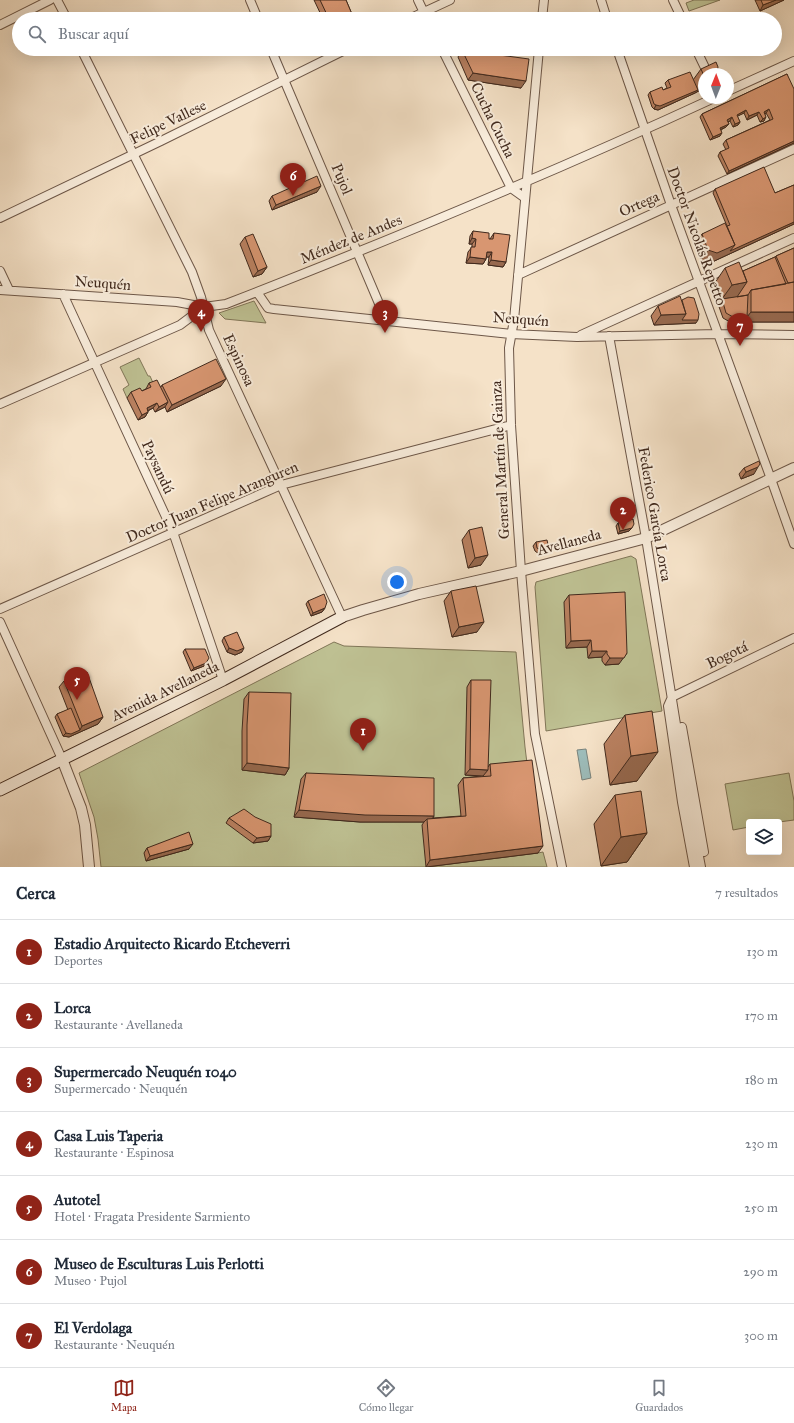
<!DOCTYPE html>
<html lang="es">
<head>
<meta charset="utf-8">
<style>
	body { margin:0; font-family:"IM FELL Great Primer",serif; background:#f2f2f3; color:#1f2937 }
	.controls { position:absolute; right:12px; bottom:12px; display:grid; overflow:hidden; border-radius:4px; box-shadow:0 4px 16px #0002 }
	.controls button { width:36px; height:36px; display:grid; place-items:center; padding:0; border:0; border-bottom:1px solid #e0e1e3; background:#fff; color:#1f2937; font:20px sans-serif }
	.compass { position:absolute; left:698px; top:68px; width:36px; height:36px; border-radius:50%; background:#fff; box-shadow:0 4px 16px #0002; rotate:1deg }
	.you { position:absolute; left:397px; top:582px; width:14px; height:14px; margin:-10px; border:3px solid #fff; border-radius:50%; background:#1a73e8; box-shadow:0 0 0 6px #1a73e833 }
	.badge { display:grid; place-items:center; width:26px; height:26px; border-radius:50%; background:#8f2418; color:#fff; font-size:13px; font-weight:700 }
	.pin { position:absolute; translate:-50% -33px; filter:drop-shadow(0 1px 2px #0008) }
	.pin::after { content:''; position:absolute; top:21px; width:14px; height:12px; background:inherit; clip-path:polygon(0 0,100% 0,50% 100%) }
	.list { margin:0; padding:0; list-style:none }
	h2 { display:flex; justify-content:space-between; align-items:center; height:52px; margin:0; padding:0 16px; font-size:17px }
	h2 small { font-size:13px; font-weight:400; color:#747a83 }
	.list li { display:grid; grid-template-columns:26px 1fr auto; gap:12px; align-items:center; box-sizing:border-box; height:64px; padding:0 16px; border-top:1px solid #e0e1e3 }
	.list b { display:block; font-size:15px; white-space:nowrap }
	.list p { margin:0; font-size:13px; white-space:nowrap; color:#747a83 }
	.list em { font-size:13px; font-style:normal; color:#747a83 }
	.icon { flex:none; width:22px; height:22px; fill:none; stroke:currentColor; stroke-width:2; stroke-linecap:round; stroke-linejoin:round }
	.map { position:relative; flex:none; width:794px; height:867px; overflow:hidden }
	.search { position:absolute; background:#fff; box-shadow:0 4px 16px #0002; left:12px; right:12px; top:12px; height:44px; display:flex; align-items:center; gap:10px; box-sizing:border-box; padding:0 14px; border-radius:22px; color:#747a83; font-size:15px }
	.sheet { height:500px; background:#fff }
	nav { display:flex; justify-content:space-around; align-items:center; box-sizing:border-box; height:56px; border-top:1px solid #e0e1e3; background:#fff; font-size:11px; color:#747a83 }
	nav a { display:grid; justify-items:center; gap:2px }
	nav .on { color:#8f2418 }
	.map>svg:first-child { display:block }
	.green { fill:#bfc294; stroke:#807658 }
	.water { fill:#9dbdbb; stroke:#78827c }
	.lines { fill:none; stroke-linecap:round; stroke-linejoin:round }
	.minor-casing { stroke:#6d5748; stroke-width:10 }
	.tertiary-casing { stroke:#6d5748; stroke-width:12 }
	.secondary-casing { stroke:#40291d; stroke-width:13 }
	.minor { stroke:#f8ecdb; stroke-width:8 }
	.tertiary { stroke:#f8ecdb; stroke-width:10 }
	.secondary { stroke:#f8ecdb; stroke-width:11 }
	.wall { fill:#ba8161; stroke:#40291d }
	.shaded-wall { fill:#97694f; stroke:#40291d }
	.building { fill:#d89671; stroke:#40291d }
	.labels { text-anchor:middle; stroke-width:4; stroke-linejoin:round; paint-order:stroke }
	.street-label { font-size:15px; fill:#40291d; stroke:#f8ecdb }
</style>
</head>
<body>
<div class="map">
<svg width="794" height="867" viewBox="0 0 794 867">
	<rect width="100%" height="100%" fill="#f5e2c8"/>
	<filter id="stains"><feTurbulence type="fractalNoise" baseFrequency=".005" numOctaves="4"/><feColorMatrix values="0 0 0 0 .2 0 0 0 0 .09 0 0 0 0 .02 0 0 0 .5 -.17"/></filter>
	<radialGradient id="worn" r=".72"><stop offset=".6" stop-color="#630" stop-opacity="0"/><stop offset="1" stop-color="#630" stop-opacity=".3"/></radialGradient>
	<!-- green -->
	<path class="green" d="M694,0H720L689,11L686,3Z
		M254,301L266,323L225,319L219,313Z
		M139,358L148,376H150L154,385L127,398L123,389L129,385L120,367Z
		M631,556L636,559L662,711L546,731L535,587L536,582Z
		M334,642L344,646L516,652L525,747L538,853L543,852L547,867H101L98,839L94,817L79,773Z
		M789,773L794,801V820L779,822H749V827L733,830L725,784Z"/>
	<!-- water -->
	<path class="water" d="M586,749L591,778L582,780L577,750Z"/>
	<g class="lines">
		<defs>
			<path id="minor" d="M57,0L67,19
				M250,0L258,19
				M418,0L427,19
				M601,0L607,19
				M673,0L682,19
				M409,19L450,0
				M542,19L544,0
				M0,25L50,0
				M81,49L192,272L201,297L209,330L342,617
				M271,49L386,320
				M442,49L511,188L525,198
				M539,49L514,320L509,348L511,425L521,571L535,734L562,867
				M617,49L671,205L771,479L794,544
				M696,49L708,74
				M728,91L794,61
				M0,218L161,141L347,49
				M0,271L9,290
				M518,275L794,149
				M0,290L177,302L204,307
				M257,292L268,308L274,309L511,334L577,337L718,334L794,335
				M63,294L173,532L223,680
				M581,335L794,238
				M609,336L646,538L688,799L701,867
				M0,404L180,325L204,307L226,304C391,240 554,172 714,98
				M0,609L281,485L511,425
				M0,622L62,759
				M672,697L668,706L682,802L694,867
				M672,697L794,638
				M682,727L704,852"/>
			<path id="tertiary" d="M342,617L363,610L419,594L521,571L646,538L794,468
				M62,759L81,808L85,825L89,867"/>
			<path id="secondary" d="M0,790L223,680L342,617"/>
		</defs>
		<!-- minor casing -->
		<use href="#minor" class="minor-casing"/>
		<!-- tertiary casing -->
		<use href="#tertiary" class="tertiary-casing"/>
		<!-- secondary casing -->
		<use href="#secondary" class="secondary-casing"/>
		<!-- minor -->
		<use href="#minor" class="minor"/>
		<!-- tertiary -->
		<use href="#tertiary" class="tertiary"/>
		<!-- secondary -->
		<use href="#secondary" class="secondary"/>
	</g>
	<!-- wall -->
	<path class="wall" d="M314,0H346L354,19H323Z
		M755,0H784L760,11Z
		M462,50L521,88L468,80L458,57Z
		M701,69L704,74V88L695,93L658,110L654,109L652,107L648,95L650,92L663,90L667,88L665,83L668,80H693Z
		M787,74L794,143L727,174L718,156L720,152L726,150L723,144L726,140L770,120L766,113L765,114L764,121L760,122L757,115L747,120L744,113L737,116L740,122L738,125L733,127L730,121L728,122L729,124L726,127L721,130L720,136L710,140L700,117L702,114Z
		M794,185V224L710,263L701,260L695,244L702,234L727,226L713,193L715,189L775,193Z
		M317,192L272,210L269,201L272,196Z
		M473,231L489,239H490L494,233L506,262L503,267L488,265L489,257H486V259L483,264L466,263L468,252L472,247V244H469L470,236Z
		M245,237L267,267L262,274L253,277L240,244Z
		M794,248V322H730L723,318L712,287L725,268L743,271L775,257L776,256Z
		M658,306L696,323L654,325L651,316Z
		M149,383L161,387L162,385L221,386L167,412L165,407L155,412L153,408L148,411V412L145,417L138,420L127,398L131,392L142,391L146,389Z
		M744,468L754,474L741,479L739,474Z
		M618,523L632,528L629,531L618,534L616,526Z
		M469,530L481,565L468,568L462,540Z
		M536,542L549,549L547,553L539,554L535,551L533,546Z
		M451,591L477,632L452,637L444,601Z
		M569,595L619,664L605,665L602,661V657L588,658L587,647L566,648L564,602Z
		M308,601L325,608L322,612L311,616L306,604Z
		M224,637L242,652L235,655L227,652L222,641Z
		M185,649L204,666L191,671L183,652Z
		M471,680L488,767L490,764L538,853L426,867L422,825L424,822H360L294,817L301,779L306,773L434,816L433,818L461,816L458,785L463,778L481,776L465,775L467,687Z
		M64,681L103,717L98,724L69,737L63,736L55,717L57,714L68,710L59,687Z
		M249,692L289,768L285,775L242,770V731L244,699Z
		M625,715L637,781L610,785L604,744Z
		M615,795L647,833L627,862L601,866L594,824Z
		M229,818L271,836L268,841L253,843L226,823Z
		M147,848L189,849L146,861L144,853Z"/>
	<!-- shaded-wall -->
	<path class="shaded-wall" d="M776,0H784L760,11L763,5Z
		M473,73L526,81L521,88L468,80Z
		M704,81V88L695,93L658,110L654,109L656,105L698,90Z
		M769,109L766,113L761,115L764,112Z
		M746,110L744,113L734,118L737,115Z
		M759,112L757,115L747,120L749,116Z
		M732,117L730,121L724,123L727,120Z
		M766,117L764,121L760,122L763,119Z
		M740,122L738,125L733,127L735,124Z
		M729,124L726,127L717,131L720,128Z
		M722,133L720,136L710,140L713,137Z
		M794,141V143L727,174L729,171Z
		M321,186L317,192L272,210L276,205Z
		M794,222V224L710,263L701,260L708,250L735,245Z
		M472,238L476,239L472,244H469Z
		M487,252H492L489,257H483Z
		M470,257L486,259L483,264L466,263Z
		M491,260L506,262L503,267L488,265Z
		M267,267L262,274L253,277L258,271Z
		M747,282V296L722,299L732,285Z
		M751,312H794V322H730L733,317H747Z
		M686,314L698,320L696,323L654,325L661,315Z
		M226,379L221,386L167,412L172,405Z
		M168,402L165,407L155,412L159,407Z
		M157,403L153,408L143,413L147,408Z
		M148,412L145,417L138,420L142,415Z
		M758,467L754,474L741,479L746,472Z
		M632,528L629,531L618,534L620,531Z
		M549,549L547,553L539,554L542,551Z
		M488,555L481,565L468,568L475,558Z
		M325,608L322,612L311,616L313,613Z
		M484,622L477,632L452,637L459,627Z
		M591,640L587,647L566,648L571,641Z
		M229,648H244L242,652L235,655L227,652Z
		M592,651H607L602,657L588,658Z
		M627,653L619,664L605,665L610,658Z
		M206,663L204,666L191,671L194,668Z
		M103,717L98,724L69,737L63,736L66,733L80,730L82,726Z
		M658,752L637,781L610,785L631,756Z
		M247,763L289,768L285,775L242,770Z
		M470,769L488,770L483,776L465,775Z
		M299,810L434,816L430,822L427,819L424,822H360L294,817Z
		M647,833L627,862L601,866L621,837Z
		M271,836L268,841L253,843L257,838Z
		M193,844L189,849L146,861L150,856Z
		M543,846L538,853L426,867L430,860Z"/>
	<!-- building -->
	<path class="building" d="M320,0H346L354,19H329Z
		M761,0H776L763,5Z
		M462,50L529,59L526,81L473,73Z
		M716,62L718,67L717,73L714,74H704V76L701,69Z
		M690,72L698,90L660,106L656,105L654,104L650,92L662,87L663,90L671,87L668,80Z
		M787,74L794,89V141L729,171L720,152L729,148L726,140L773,119L769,109L764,112L766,117L763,119L759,112L749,116L746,110L737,115L740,122L735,124L732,117L727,120L729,124L720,128L722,133L713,137L702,114Z
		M764,167L775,193L794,185V222L730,251L735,245L727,226L730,225L715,189Z
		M317,176L321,186L276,205L272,196Z
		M725,223L735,245L717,253L708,250L702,234Z
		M473,231L489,233V239H493L494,233L510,235L506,262L491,260L492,252H487L486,259L470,257L471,247H475L476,239L472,238Z
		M253,234L267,267L258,271L245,237Z
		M794,248V282L788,283L776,256Z
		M775,257L786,284L751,290L748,295L737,297L747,282L743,271Z
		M739,262L747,282L732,285L725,268Z
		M794,282V312H751V290Z
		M748,295L747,317H733L726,313L722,299Z
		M680,296L686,314L661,315L658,306Z
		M688,297L694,298L699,314L698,320H682L686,314L682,300Z
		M216,359L226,379L172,405L162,385Z
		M157,380L168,402L159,407L157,403L147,408L148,412L142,415L131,392L140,388L142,391L151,387L149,383Z
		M759,461L760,464L758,467L746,472L744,468Z
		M633,519L634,524L632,528L620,531L618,523Z
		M482,527L488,555L475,558L469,530Z
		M547,540L549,549L542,551L537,548L536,542Z
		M476,586L484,622L459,627L451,591Z
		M625,592L627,653L624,658H610L607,654V651H592L591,640L571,641L569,595Z
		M324,594L327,602L325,608L313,613L308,601Z
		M237,632L244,648L237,651L229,648L224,637Z
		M185,649H205L209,658L206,663L194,668Z
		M87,672L103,717L82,726L64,681Z
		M471,680H491L488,770L470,769Z
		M249,692L291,693L289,768L247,763V725Z
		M71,708L80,730L71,734L66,733L57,714Z
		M652,711L658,752L631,756L625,715Z
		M532,760L543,846L430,860L427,819L466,816L463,778L491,776L490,764Z
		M306,773L434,778V816L365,815L299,810Z
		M641,791L647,833L621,837L615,795Z
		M244,809L255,817L271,824V836L257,838L229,818Z
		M189,832L193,844L150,856L147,848Z"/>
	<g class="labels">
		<!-- street labels -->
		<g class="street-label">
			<text transform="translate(493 120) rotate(64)" y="5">Cucha Cucha</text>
			<text transform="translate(168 122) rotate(-26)" y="5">Felipe Vallese</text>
			<text transform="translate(342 179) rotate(67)" y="5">Pujol</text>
			<text transform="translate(639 204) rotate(-24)" y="5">Ortega</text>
			<text transform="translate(697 236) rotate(70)" y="5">Doctor Nicolás Repetto</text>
			<text transform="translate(351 239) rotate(-22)" y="5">Méndez de Andes</text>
			<text transform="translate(103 283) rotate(4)" y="5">Neuquén</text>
			<text transform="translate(521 319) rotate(4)" y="5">Neuquén</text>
			<text transform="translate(239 360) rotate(65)" y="5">Espinosa</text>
			<text transform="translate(500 460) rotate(-93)" y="5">General Martín de Gainza</text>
			<text transform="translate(158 467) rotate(65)" y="5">Paysandú</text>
			<text transform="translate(212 502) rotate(-23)" y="5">Doctor Juan Felipe Aranguren</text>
			<text transform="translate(655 514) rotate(80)" y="5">Federico García Lorca</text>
			<text transform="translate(569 542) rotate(-15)" y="5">Avellaneda</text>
			<text transform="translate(727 655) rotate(-26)" y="5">Bogotá</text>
			<text transform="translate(165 691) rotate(-26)" y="5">Avenida Avellaneda</text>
		</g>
	</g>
	<rect width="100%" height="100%" filter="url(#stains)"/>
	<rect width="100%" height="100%" fill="url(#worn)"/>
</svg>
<div class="controls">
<button><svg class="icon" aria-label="layers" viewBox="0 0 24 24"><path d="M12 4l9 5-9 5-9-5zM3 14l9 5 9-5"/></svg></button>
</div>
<svg class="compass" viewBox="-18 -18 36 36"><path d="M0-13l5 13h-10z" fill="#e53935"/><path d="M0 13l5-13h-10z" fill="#747a83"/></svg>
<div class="you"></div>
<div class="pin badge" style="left:363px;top:751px">1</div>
<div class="pin badge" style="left:623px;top:530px">2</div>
<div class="pin badge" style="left:385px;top:333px">3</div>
<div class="pin badge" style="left:201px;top:332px">4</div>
<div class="pin badge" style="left:77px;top:700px">5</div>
<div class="pin badge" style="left:293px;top:196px">6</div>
<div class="pin badge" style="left:740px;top:346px">7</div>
<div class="search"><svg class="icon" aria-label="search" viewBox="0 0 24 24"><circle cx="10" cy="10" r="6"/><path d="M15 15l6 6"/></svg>Buscar aquí</div>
</div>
<section class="sheet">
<h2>Cerca<small>7 resultados</small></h2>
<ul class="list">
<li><span class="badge">1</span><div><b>Estadio Arquitecto Ricardo Etcheverri</b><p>Deportes</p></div><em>130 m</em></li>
<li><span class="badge">2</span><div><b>Lorca</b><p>Restaurante · Avellaneda</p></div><em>170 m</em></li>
<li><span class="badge">3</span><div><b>Supermercado Neuquén 1040</b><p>Supermercado · Neuquén</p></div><em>180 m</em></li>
<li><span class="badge">4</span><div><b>Casa Luis Taperia</b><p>Restaurante · Espinosa</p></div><em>230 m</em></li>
<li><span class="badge">5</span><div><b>Autotel</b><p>Hotel · Fragata Presidente Sarmiento</p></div><em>250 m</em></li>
<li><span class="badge">6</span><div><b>Museo de Esculturas Luis Perlotti</b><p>Museo · Pujol</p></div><em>290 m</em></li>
<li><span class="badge">7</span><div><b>El Verdolaga</b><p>Restaurante · Neuquén</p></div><em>300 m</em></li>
</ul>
</section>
<nav>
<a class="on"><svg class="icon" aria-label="map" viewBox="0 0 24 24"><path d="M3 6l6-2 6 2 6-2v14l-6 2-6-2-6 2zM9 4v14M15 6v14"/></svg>Mapa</a>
<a><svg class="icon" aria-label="directions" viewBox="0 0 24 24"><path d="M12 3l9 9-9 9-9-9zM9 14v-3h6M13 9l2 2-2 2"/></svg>Cómo llegar</a>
<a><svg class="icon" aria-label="saved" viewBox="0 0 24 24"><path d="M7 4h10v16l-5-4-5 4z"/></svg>Guardados</a>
</nav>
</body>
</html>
